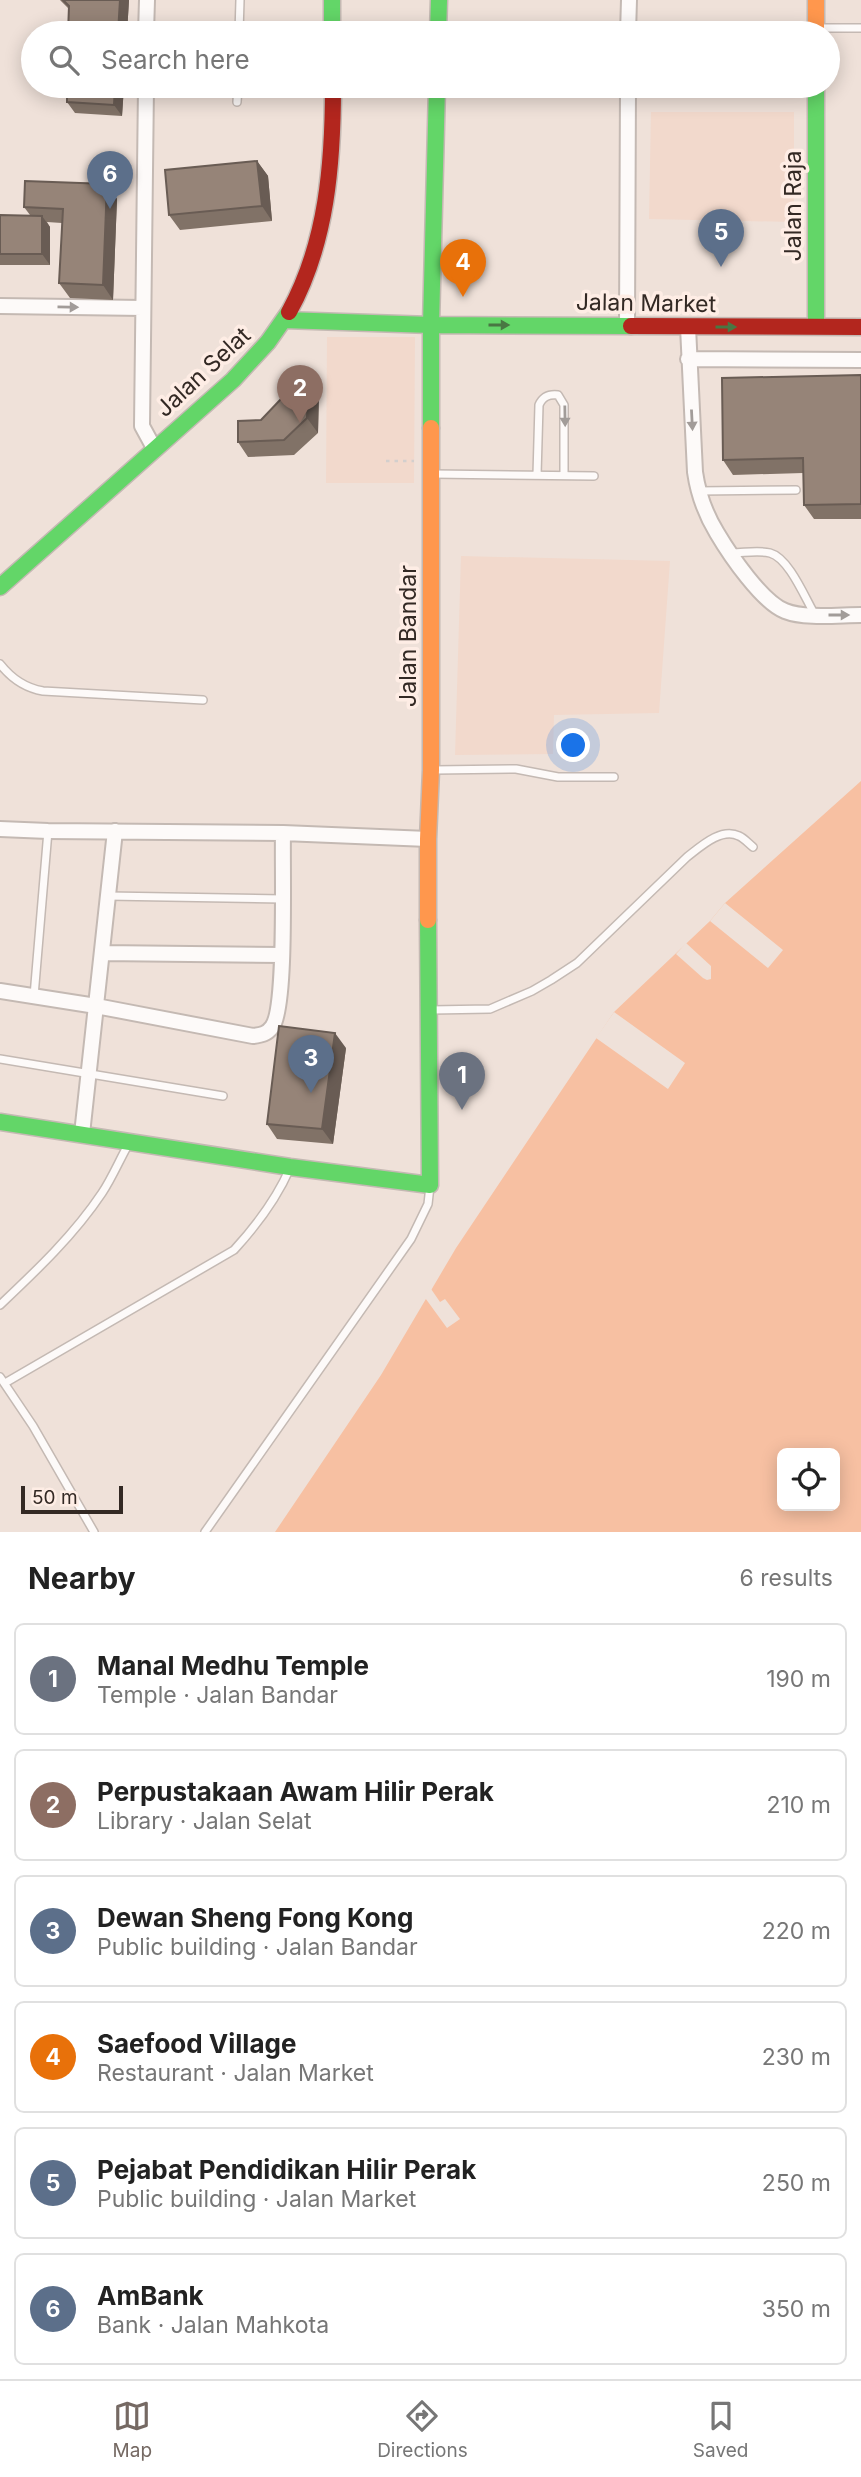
<!DOCTYPE html>
<html lang="en">
<head>
<meta charset="utf-8">
<style>
	body { margin:0; font-family:Inter,sans-serif; background:#f2f2f2; color:#222 }
	.controls { position:absolute; right:21px; bottom:21px; display:grid; overflow:hidden; border-radius:10px; box-shadow:0 4px 18px #0003 }
	.controls button { width:63px; height:63px; display:grid; place-items:center; padding:0; border:0; border-bottom:2px solid #e0e0e0; background:#fff; color:#222; font:35px sans-serif }
	.scale { position:absolute; left:21px; bottom:18px; width:102px; box-sizing:border-box; padding-left:7px; border:4px solid #332924; border-top:0; font-size:19px; line-height:24px; white-space:nowrap; color:#332924; -webkit-text-stroke:5px #feede5; paint-order:stroke }
	.you { position:absolute; left:574px; top:746px; width:24px; height:24px; margin:-18px; border:5px solid #fff; border-radius:50%; background:#1a73e8; box-shadow:0 0 0 10px #1a73e833 }
	.badge { display:grid; place-items:center; width:46px; height:46px; border-radius:50%; background:#756963; color:#fff; font-size:23px; font-weight:700 }
	.pin { position:absolute; translate:-50% -58px; filter:drop-shadow(0 2px 4px #0008) }
	.pin::after { content:''; position:absolute; top:37px; width:24px; height:21px; background:inherit; clip-path:polygon(0 0,100% 0,50% 100%) }
	.list { margin:0; padding:0; list-style:none }
	h2 { display:flex; justify-content:space-between; align-items:center; height:91px; margin:0; padding:0 28px; font-size:30px }
	h2 small { font-size:23px; font-weight:400; color:#767676 }
	.list li { display:grid; grid-template-columns:46px 1fr auto; gap:21px; align-items:center; box-sizing:border-box; height:112px; margin:0 14px 14px; padding:0 14px; border:2px solid #e0e0e0; border-radius:10px }
	.list b { display:block; font-size:26px; white-space:nowrap }
	.list p { margin:0; font-size:23px; white-space:nowrap; color:#767676 }
	.list em { font-size:23px; font-style:normal; color:#767676 }
	.icon { flex:none; width:38px; height:38px; fill:none; stroke:currentColor; stroke-width:2; stroke-linecap:round; stroke-linejoin:round }
	.map { position:relative; flex:none; width:861px; height:1532px; overflow:hidden }
	.search { position:absolute; background:#fff; box-shadow:0 4px 18px #0003; left:21px; right:21px; top:21px; height:77px; display:flex; align-items:center; gap:18px; box-sizing:border-box; padding:0 24px; border-radius:38px; color:#767676; font-size:26px }
	.sheet { height:847px; background:#fff }
	nav { display:flex; justify-content:space-around; align-items:center; box-sizing:border-box; height:98px; border-top:2px solid #e0e0e0; background:#fff; font-size:19px; color:#767676 }
	nav a { display:grid; justify-items:center; gap:4px }
	nav .on { color:#756963 }
	.map>svg:first-child { display:block }
	.built { fill:#f2d9cc }
	.water { fill:#f7c0a2; fill-rule:evenodd }
	.pier { fill:#efe1d9 }
	.lines { fill:none; stroke-linecap:round; stroke-linejoin:round }
	.lane-casing { stroke:#c4b9b3; stroke-width:10 }
	.street-casing { stroke:#c4b9b3; stroke-width:18 }
	.fast-casing { stroke:#c4b9b3; stroke-width:19 }
	.slow-casing { stroke:#c4b9b3; stroke-width:19 }
	.jam-casing { stroke:#c4b9b3; stroke-width:19 }
	.path { stroke:#d3cfcd; stroke-width:2.5; stroke-dasharray:3.5 5; stroke-linecap:butt }
	.lane { stroke:#fdfaf9; stroke-width:7 }
	.street { stroke:#fdfaf9; stroke-width:14 }
	.fast { stroke:#63d668; stroke-width:16 }
	.slow { stroke:#ff974d; stroke-width:16 }
	.jam { stroke:#b3261e; stroke-width:16 }
	.wall { fill:#817267 }
	.shaded-wall { fill:#695c54 }
	.building { fill:#968478; stroke:#695c54; stroke-width:2 }
	.oneway { fill:#a29c99 }
	.oneway2 { fill:#497743 }
	.labels { text-anchor:middle; stroke-width:7; stroke-linejoin:round; paint-order:stroke }
	.street-label { font-size:23px; fill:#332924; stroke:#feede5 }
</style>
</head>
<body>
<div class="map">
<svg width="861" height="1532" viewBox="0 0 861 1532">
	<rect width="100%" height="100%" fill="#efe1d9"/>
	<!-- built -->
	<path class="built" d="M651,112H794V222L649,219Z
		M327,337H415L414,483H326Z
		M461,556L670,561L659,713L554,715L553,754L455,755Z"/>
	<!-- water -->
	<path class="water" d="M861,781V1532H275L381,1375L456,1248L614,1012L710,921L725,903ZM782,1453H835V1506H782Z"/>
	<!-- pier -->
	<path class="pier" d="M725,903L783,950L768,968L710,921Z
		M686,943L711,966V979L707,980L703,978L676,954Z
		M614,1012L685,1063L668,1089L596,1038Z
		M429,1286L440,1302L445,1299L460,1319L447,1328L423,1295Z"/>
	<g class="lines">
		<defs>
			<path id="lane" d="M239,33L240,0
				M716,33L719,29L723,28H861
				M237,102L238,86
				M433,474L594,476
				M537,475L539,405C543,396 549,394 558,395L564,405V475
				M699,491L796,490
				M732,553C744,553 758,550 770,553C789,558 805,598 815,615
				M0,664C11,678 25,688 43,691L203,700
				M435,770L516,769L558,777H614
				M108,896L282,899
				M34,996L48,831
				M431,1010L490,1009L532,991L551,980L577,963L687,857C700,847 721,827 739,836C744,838 749,844 753,847
				M0,1059L223,1096
				M0,1305C37,1270 74,1235 102,1193C112,1178 119,1161 128,1145
				M0,1377L33,1426L94,1532
				M5,1383L234,1250C256,1226 277,1198 290,1168
				M205,1532L411,1239L428,1204L430,1186"/>
			<path id="street" d="M146,33L147,0
				M628,33L629,0
				M146,86L142,426L154,448
				M0,306L143,308
				M627,325L628,86
				M688,327L695,472C698,493 706,515 717,533C730,555 762,602 785,611C805,619 839,615 861,615
				M688,359L861,360
				M0,829L48,831L283,833L428,839
				M102,953L281,955
				M0,991L96,1006L253,1036C261,1035 267,1034 272,1027C287,1008 282,866 283,833
				M82,1134L115,831"/>
			<path id="fast" d="M332,0V33
				M438,33L439,0
				M816,86V326
				M284,320L431,325L631,326
				M431,428V325L437,86
				M0,587L233,380L268,342L289,312
				M0,1122L290,1167L430,1185L428,920"/>
			<path id="slow" d="M816,0V33
				M428,920V839L431,770V428"/>
			<path id="jam" d="M289,312C327,243 333,163 333,86
				M631,326L861,327"/>
		</defs>
		<!-- lane casing -->
		<use href="#lane" class="lane-casing"/>
		<!-- street casing -->
		<use href="#street" class="street-casing"/>
		<!-- fast casing -->
		<use href="#fast" class="fast-casing"/>
		<!-- slow casing -->
		<use href="#slow" class="slow-casing"/>
		<!-- jam casing -->
		<use href="#jam" class="jam-casing"/>
		<!-- path -->
		<path class="path" d="M386,461H414"/>
		<!-- lane -->
		<use href="#lane" class="lane"/>
		<!-- street -->
		<use href="#street" class="street"/>
		<!-- fast -->
		<use href="#fast" class="fast"/>
		<!-- slow -->
		<use href="#slow" class="slow"/>
		<!-- jam -->
		<use href="#jam" class="jam"/>
	</g>
	<!-- wall -->
	<path class="wall" d="M60,0H129L127,33H68L69,9Z
		M124,86L122,116L75,113L67,102Z
		M257,161L268,176L272,221L180,230L169,215Z
		M107,184L117,199L113,300L70,298L59,283L62,223L47,222L50,227V265H0V215H30L24,207Z
		M861,375V519H814L804,505L803,473L733,475L723,460Z
		M319,391L318,433L294,455L248,457L238,442L261,420Z
		M346,1048L333,1144L277,1139L267,1124Z"/>
	<!-- shaded-wall -->
	<path class="shaded-wall" d="M120,0H129L127,33H118Z
		M115,86H124L122,116L114,105Z
		M257,161L268,176L272,221L262,206Z
		M107,184L117,199L113,300L103,285Z
		M42,216L50,227V265L42,254Z
		M309,376L319,391L318,433L307,418Z
		M335,1033L346,1048L333,1144L322,1129Z"/>
	<!-- building -->
	<path class="building" d="M63,0H120L118,33H68L69,6Z
		M67,86H115L114,105L67,102Z
		M257,161L262,206L169,215L165,170Z
		M25,181L107,184L103,285L59,283L63,209L24,207Z
		M0,215L42,216V254H0Z
		M861,375V504L804,505L803,458L723,460L722,378Z
		M309,376L307,418L284,440L238,442V421L261,420L281,399L283,377Z
		M279,1026L335,1033L322,1129L267,1124Z"/>
	<!-- one-way arrows -->
	<defs><path id="oneway-solid" d="M-6-.8H1V-3.2L6.5 0L1 3.2V.8H-6Z" transform="scale(1.75)"/></defs>
	<g class="oneway">
		<use href="#oneway-solid" transform="translate(68 307) rotate(1)"/>
		<use href="#oneway-solid" transform="translate(565 416) rotate(89)"/>
		<use href="#oneway-solid" transform="translate(692 420) rotate(87)"/>
		<use href="#oneway-solid" transform="translate(839 615)"/>
	</g>
	<g class="oneway2">
		<use href="#oneway-solid" transform="translate(499 325)"/>
		<use href="#oneway-solid" transform="translate(726 327)"/>
	</g>
	<g class="labels">
		<!-- street labels -->
		<g class="street-label">
			<text transform="translate(793 206) rotate(-90)" y="8">Jalan Raja</text>
			<text transform="translate(646 303) rotate(1)" y="8">Jalan Market</text>
			<text transform="translate(203 372) rotate(-43)" y="8">Jalan Selat</text>
			<text transform="translate(408 636) rotate(-90)" y="8">Jalan Bandar</text>
		</g>
	</g>
</svg>
<div class="controls">
<button><svg class="icon" aria-label="locate" viewBox="0 0 24 24"><circle cx="12" cy="12" r="6"/><path d="M12 2v4M12 18v4M2 12h4M18 12h4"/></svg></button>
</div>
<div class="scale">50 m</div>
<div class="you"></div>
<div class="pin badge" style="left:462px;top:1110px;background:#6b7280">1</div>
<div class="pin badge" style="left:300px;top:423px;background:#8d6e63">2</div>
<div class="pin badge" style="left:311px;top:1093px;background:#5c6f8a">3</div>
<div class="pin badge" style="left:463px;top:297px;background:#e8710a">4</div>
<div class="pin badge" style="left:721px;top:267px;background:#5c6f8a">5</div>
<div class="pin badge" style="left:110px;top:209px;background:#5c6f8a">6</div>
<div class="search"><svg class="icon" aria-label="search" viewBox="0 0 24 24"><circle cx="10" cy="10" r="6"/><path d="M15 15l6 6"/></svg>Search here</div>
</div>
<section class="sheet">
<h2>Nearby<small>6 results</small></h2>
<ul class="list">
<li><span class="badge" style="background:#6b7280">1</span><div><b>Manal Medhu Temple</b><p>Temple · Jalan Bandar</p></div><em>190 m</em></li>
<li><span class="badge" style="background:#8d6e63">2</span><div><b>Perpustakaan Awam Hilir Perak</b><p>Library · Jalan Selat</p></div><em>210 m</em></li>
<li><span class="badge" style="background:#5c6f8a">3</span><div><b>Dewan Sheng Fong Kong</b><p>Public building · Jalan Bandar</p></div><em>220 m</em></li>
<li><span class="badge" style="background:#e8710a">4</span><div><b>Saefood Village</b><p>Restaurant · Jalan Market</p></div><em>230 m</em></li>
<li><span class="badge" style="background:#5c6f8a">5</span><div><b>Pejabat Pendidikan Hilir Perak</b><p>Public building · Jalan Market</p></div><em>250 m</em></li>
<li><span class="badge" style="background:#5c6f8a">6</span><div><b>AmBank</b><p>Bank · Jalan Mahkota</p></div><em>350 m</em></li>
</ul>
</section>
<nav>
<a class="on"><svg class="icon" aria-label="map" viewBox="0 0 24 24"><path d="M3 6l6-2 6 2 6-2v14l-6 2-6-2-6 2zM9 4v14M15 6v14"/></svg>Map</a>
<a><svg class="icon" aria-label="directions" viewBox="0 0 24 24"><path d="M12 3l9 9-9 9-9-9zM9 14v-3h6M13 9l2 2-2 2"/></svg>Directions</a>
<a><svg class="icon" aria-label="saved" viewBox="0 0 24 24"><path d="M7 4h10v16l-5-4-5 4z"/></svg>Saved</a>
</nav>
</body>
</html>
